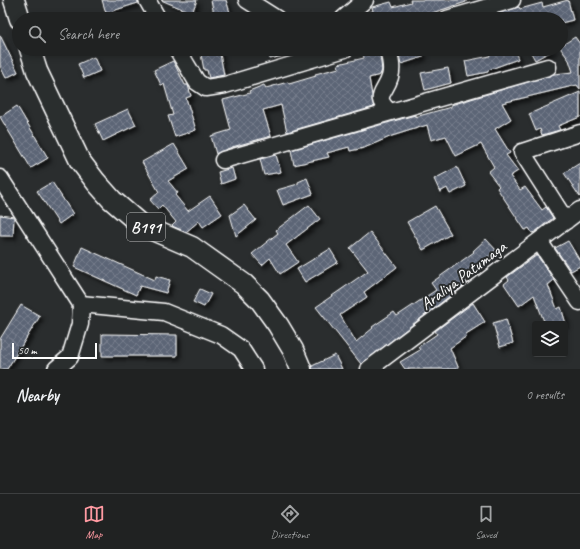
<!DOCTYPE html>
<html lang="en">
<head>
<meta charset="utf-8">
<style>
	body { margin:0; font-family:Caveat,sans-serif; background:#2d2f2f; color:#f1f3f6 }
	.controls { position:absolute; right:12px; bottom:12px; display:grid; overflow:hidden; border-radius:4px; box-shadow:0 2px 6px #0003 }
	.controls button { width:36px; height:36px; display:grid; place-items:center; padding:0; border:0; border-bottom:1px solid #3d3f40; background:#202222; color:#f1f3f6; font:20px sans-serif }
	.scale { position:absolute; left:12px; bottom:10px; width:85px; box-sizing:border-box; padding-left:4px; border:2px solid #fff; border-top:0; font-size:11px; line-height:14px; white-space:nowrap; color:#fff; -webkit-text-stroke:3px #2a2d2e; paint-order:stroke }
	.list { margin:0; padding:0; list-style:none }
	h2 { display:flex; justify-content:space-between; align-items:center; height:52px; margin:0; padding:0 16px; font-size:17px }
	h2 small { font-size:13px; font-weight:400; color:#a2a4a5 }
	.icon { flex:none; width:22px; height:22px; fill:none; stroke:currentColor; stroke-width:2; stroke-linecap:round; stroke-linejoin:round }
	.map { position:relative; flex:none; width:580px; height:369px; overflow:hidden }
	.search { position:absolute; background:#202222; box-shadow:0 2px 6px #0003; left:12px; right:12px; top:12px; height:44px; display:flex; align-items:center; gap:10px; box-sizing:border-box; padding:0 14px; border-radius:22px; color:#a2a4a5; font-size:15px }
	.sheet { height:124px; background:#202222 }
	nav { display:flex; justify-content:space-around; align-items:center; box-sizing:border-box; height:56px; border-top:1px solid #3d3f40; background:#202222; font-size:11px; color:#a2a4a5 }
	nav a { display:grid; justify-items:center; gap:2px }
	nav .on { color:#ff9aa2 }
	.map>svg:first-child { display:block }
	.building { fill:url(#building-cross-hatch); stroke:#fff; filter:url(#shadow) }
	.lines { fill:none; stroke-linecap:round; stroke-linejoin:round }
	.minor-casing { stroke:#fff; stroke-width:19 }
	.major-casing { stroke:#fff; stroke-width:23 }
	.minor { stroke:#2a2d2e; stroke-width:16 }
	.major { stroke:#2a2d2e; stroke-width:20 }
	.labels { text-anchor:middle; stroke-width:4; stroke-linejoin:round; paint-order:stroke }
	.shield { fill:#2a2d2e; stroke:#bfc0c0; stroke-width:1 }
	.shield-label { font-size:16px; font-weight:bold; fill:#fff }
	.street-label { font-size:17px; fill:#fff; stroke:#2a2d2e }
</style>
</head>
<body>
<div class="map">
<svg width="580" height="369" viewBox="0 0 580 369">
	<defs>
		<pattern id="building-cross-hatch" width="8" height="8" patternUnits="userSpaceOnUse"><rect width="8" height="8" fill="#5b6576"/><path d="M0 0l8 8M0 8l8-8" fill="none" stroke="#747c8b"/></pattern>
		<filter id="shadow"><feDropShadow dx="3.5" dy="3.5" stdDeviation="2" flood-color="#0009"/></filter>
	</defs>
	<rect width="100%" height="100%" fill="#2a2d2e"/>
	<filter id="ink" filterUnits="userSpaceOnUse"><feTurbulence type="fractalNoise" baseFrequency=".025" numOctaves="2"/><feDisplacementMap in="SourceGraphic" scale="8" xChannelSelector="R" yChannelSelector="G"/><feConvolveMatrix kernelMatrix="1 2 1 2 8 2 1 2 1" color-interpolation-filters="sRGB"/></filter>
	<g filter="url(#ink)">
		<!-- building -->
		<path class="building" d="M102,0H138V3L106,13Z
			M161,0H197L192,13Z
			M211,0H226L232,19H215Z
			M410,0H466V2L432,13L434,17L428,19H358L363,14L373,11L372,7L391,2L393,7L411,2Z
			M568,0L573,20L561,23V19H487V17L519,7L520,9L542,3L543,7Z
			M0,35L18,72L6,78L0,66Z
			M575,37L580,44V89L577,85L502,103L511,119L495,129L510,153L506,155L518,171L510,176L520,190L525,187L542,210L546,207L553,218L535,232L532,233L529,228L525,230L497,188L499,186L488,172L494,167L481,144L456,156L446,136L431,140L427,125L392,136L364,148L350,151L349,147L327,153L329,157L294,165L291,150L415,115V117L451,107V105L554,74L573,72L569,60L561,49V46Z
			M200,49H219L224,75L209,78L207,70H204Z
			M268,49H296V53L270,59Z
			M374,49H379L382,70L380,75L369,78L374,107L287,132L281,105L263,110L271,136L232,147L216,154L211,136L231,130L223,100L250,93L249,91L264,85L266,88L288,82L289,84L316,76L315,74L339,68L338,64L364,58L363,51Z
			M398,49H421L423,57L401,64Z
			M498,49H514L518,59L488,70V72L468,76L465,61L490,56L489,52Z
			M529,49H555L535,60Z
			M94,57L100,71L84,78L78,64Z
			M173,61L185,85H188L191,96L186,98L196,130L175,137L168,116L173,115L164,84L161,85L154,70Z
			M448,68L451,83L425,90L421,73Z
			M580,92V117L558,126L560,130L542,135L540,129L536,131L529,114Z
			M17,106L48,158L31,168L0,117Z
			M128,109L136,125L103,141L95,124Z
			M174,144L189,169L168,181L178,193L175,195L188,211L210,196L222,214L203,227L199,221L186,232L172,226L176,222L162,205L158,209L150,200L159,192L142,162Z
			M276,155L281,172L264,175L260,159Z
			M580,163V197L564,173Z
			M457,167L466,186L450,194L447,188L440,192L434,179Z
			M232,168L235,179L221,184L218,172Z
			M307,178L313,194L283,205L277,190L298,184V182Z
			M52,182L73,214L59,224L37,191Z
			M244,205L256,220L236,236L230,215Z
			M309,205L320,219L286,245L298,262L280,274L270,258L262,265L252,254L278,233L276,230Z
			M435,206L451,234L423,250L407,222Z
			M0,215L14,217L13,236H0Z
			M370,232L397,267L364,292L367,297L340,315L356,342L373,328L372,327L394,312L397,316L436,290L431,283L474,252L473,251L486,239L496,250L479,266L481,269L465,280L467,283L361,364L316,307L368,271L350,248Z
			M568,241L580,261V266L571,271L555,248Z
			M82,247L155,280L156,276L170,280L166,293L140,286L136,295L74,267Z
			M330,249L338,262L305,282L297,269Z
			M537,255L554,280L548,285L557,309L561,307L566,324H545L534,295L519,306L504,284L509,280L507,277Z
			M200,289L211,294L204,307L193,302Z
			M473,303L485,322L466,334L467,336L450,348L459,369H405L400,362L420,350L418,347L437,334L435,331Z
			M21,305L40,316L7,369H0V339Z
			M506,319L513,343L500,347L493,323Z
			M102,334L177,335V356H102Z
			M335,355L342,369H312V366Z"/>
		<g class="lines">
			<defs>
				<path id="minor" d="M147,0L158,19
					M247,0L277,19
					M343,19L365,0
					M447,19L512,0
					M177,49L197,82L206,88L225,85L345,49
					M388,49C390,58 393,68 390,77C385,94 372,96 390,112
					M223,160L548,67
					M0,178L81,304L80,324L70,357L56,369
					M566,221L522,152L580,133
					M539,241L580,302
					M81,304L164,312L221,335L241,349L254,369
					M369,369L580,210"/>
				<path id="major" d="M14,0L20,19
					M30,49L37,71L80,161L96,182L112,200L141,225L192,247L244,284L260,300L278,325L293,350L301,369"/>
			</defs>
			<!-- minor casing -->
			<use href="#minor" class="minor-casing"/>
			<!-- major casing -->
			<use href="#major" class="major-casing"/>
			<!-- minor -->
			<use href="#minor" class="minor"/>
			<!-- major -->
			<use href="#major" class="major"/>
		</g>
	</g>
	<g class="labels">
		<!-- shield labels -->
		<rect class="shield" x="127" y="213" width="38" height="28" rx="3"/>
		<g class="shield-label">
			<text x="146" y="233">B191</text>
		</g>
		<!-- street labels -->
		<g class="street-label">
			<text transform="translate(463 275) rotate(-37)" y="6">Araliya Patumaga</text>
		</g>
	</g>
</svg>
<div class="controls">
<button><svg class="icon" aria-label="layers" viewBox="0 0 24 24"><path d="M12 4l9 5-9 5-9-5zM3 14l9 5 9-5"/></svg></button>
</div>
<div class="scale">50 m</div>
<div class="search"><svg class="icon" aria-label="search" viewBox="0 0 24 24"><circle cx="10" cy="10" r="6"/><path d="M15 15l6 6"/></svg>Search here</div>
</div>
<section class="sheet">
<h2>Nearby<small>0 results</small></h2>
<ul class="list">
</ul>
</section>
<nav>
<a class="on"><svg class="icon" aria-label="map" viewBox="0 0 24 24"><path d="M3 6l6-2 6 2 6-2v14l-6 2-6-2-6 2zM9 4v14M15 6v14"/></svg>Map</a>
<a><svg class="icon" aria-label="directions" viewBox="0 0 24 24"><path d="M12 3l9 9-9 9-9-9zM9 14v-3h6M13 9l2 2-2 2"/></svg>Directions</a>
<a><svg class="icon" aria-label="saved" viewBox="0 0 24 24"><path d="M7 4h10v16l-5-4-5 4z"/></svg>Saved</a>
</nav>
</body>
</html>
